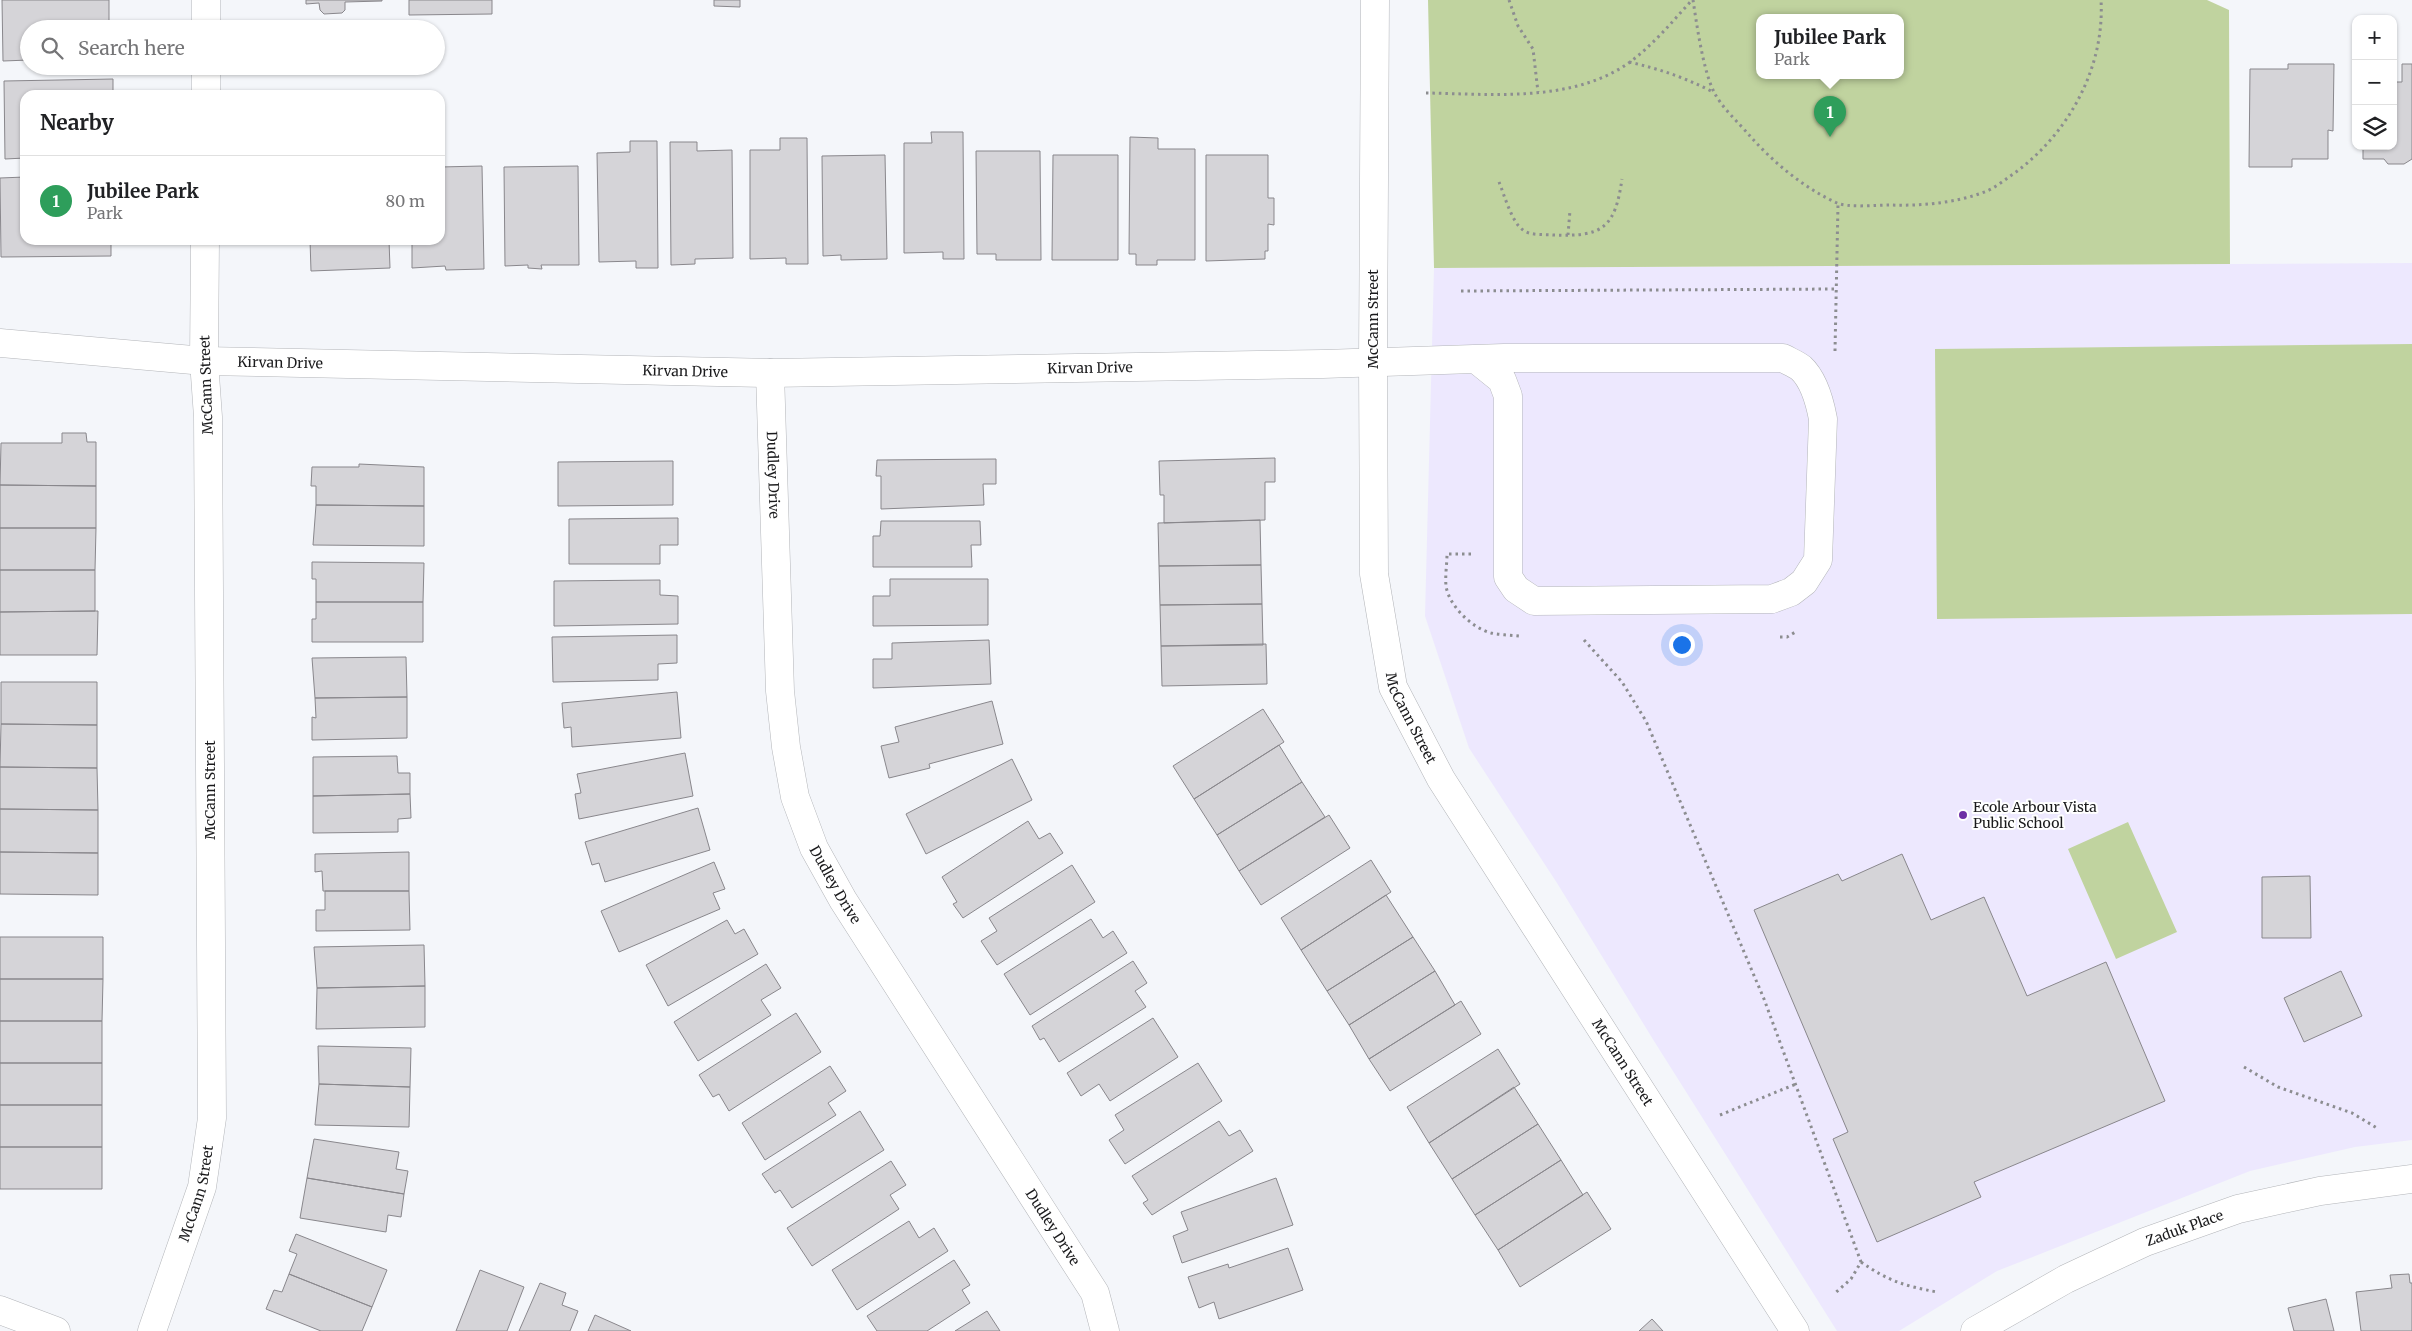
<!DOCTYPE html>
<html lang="en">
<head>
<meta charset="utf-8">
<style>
	body { margin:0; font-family:Merriweather,serif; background:#f6f6f6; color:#202124 }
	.controls { position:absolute; right:15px; top:15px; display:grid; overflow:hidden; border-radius:10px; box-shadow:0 1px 4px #0004 }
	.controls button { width:45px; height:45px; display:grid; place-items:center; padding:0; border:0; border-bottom:1px solid #e0e0e0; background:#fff; color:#202124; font:25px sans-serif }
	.you { position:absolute; left:1681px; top:644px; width:18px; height:18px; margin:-12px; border:4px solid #fff; border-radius:50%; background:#1a73e8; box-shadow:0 0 0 8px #1a73e833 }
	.badge { display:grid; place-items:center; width:32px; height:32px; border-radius:50%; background:#7c3aed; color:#fff; font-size:16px; font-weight:700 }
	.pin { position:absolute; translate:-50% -41px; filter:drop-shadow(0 1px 2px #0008) }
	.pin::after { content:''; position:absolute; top:26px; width:18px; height:15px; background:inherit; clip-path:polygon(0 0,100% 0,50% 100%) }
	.popup { position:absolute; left:1756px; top:14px; width:148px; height:65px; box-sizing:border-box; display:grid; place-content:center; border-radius:10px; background:#fff; filter:drop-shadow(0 1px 4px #0005); font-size:16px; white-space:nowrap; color:#757577 }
	.popup b { font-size:19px; color:#202124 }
	.popup::after { content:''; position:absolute; left:50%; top:100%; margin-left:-10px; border:10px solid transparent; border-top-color:#fff }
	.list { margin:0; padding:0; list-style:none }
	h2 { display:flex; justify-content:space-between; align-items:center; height:65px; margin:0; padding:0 20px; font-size:21px }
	h2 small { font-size:16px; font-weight:400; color:#757577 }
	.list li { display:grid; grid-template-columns:32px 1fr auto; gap:15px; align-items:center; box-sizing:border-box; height:90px; padding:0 20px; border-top:1px solid #e0e0e0 }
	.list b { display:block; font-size:19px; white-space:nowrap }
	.list p { margin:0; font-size:16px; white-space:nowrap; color:#757577 }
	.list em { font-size:16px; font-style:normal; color:#757577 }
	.icon { flex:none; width:28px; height:28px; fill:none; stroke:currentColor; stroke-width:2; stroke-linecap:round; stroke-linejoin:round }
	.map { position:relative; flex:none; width:2412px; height:1331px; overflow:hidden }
	.search { position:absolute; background:#fff; box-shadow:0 1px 4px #0004; left:20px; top:20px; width:425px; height:55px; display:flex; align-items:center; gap:12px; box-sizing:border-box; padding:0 18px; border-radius:28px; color:#757577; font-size:19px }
	.panel { position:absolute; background:#fff; box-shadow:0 1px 4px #0004; left:20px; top:90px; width:425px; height:155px; border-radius:15px }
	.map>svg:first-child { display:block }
	.industrial { fill:#ede8fe }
	.green { fill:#c0d39f; fill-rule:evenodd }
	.building { fill:#d5d4d8; stroke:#89878c }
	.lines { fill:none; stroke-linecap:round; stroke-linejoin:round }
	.minor-casing { stroke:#b3b5b9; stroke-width:29 }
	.path { stroke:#8c8d90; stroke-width:3; stroke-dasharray:2.5 4; stroke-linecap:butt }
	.minor { stroke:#fff; stroke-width:28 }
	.poi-dot { fill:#6e30a5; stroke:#fff; stroke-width:2 }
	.labels { text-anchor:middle; stroke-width:4; stroke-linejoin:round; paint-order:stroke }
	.street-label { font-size:14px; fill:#1a1a1c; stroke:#fff }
	.poi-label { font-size:14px; fill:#1a1a1c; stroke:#fff; text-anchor:start }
</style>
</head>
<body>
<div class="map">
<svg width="2412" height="1331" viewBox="0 0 2412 1331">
	<rect width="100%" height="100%" fill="#f4f6fa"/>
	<!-- industrial -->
	<path class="industrial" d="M2412,263V1140L2355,1147L2250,1171L1997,1271L1899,1331H1837L1654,1041L1557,883L1469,748L1425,616L1434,268Z"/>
	<!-- green -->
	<path class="green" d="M1428,0H2207L2229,10L2230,264L1434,268ZM1900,18V76H1760V18Z
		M2412,344V614L1937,619L1935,349Z
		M2128,822L2177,932L2116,959L2068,849Z"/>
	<!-- building -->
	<path class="building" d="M2,0H109V29H29V60L3,61Z
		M306,0H382V1L345,2V10L342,13L324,14L320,10L319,3L306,4Z
		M409,0H492V14L409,15Z
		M714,0H740V7L714,6Z
		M2288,64H2334L2333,131L2328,130V159H2292V167H2249L2250,69H2288Z
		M2402,64H2412V159L2404,164H2388L2384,159H2363V146H2393V82H2402Z
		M113,79V95H25V158L5,159L4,81Z
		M931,132H963L964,259H943V252L904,253V143H932Z
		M1130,137L1158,138V149H1195V260H1157V265H1136V254H1129Z
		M780,138H807L808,264H786V258L750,259V150H780Z
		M630,141H657L658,268H636V261L599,262L597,153L630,152Z
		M670,142H697V151L732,150L733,258L695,259V264L671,265Z
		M976,151H1040L1041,260H996V254H977Z
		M885,155L887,259L841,260V255L823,256L822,156Z
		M1053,155H1118V260H1052Z
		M1206,155H1268V198H1274V225L1268,224V251H1265V259L1206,261Z
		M482,166L484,269L446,270L445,266L412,268V240H440V167Z
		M578,166L579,265H541L542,269L528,268V265L505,266L504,167Z
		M25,177V240H111V256L1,257L0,178Z
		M310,240H389L390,268L311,271Z
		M62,433H86L87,442H96V486L0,485L1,443H62Z
		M1275,458V482H1265V520L1164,523V495H1160L1159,461Z
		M996,459V484H983L984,505L881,509V476H876L877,460Z
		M673,461V505L558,506V462Z
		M359,464L424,467V506L316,505V486H311L312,467H359Z
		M0,485L96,486V528H0Z
		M316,505L424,506V546L313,545Z
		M678,518V545H660V564H569V519Z
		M1260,520L1261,565L1159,566L1158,523Z
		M881,521H980L981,545H971L972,567H873V536H880Z
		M0,528H96L95,570H0Z
		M312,562L424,563L423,602H316V579H312Z
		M1261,565L1262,604L1160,605L1159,566Z
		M0,570H95V611L0,612Z
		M890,579H988V625L873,626V596H890Z
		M660,580V595L678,596V624L554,626V581Z
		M316,602H423V642H312V619H316Z
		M1262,604L1263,645L1161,646L1160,605Z
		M98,611L97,655H0V612Z
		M677,635V663L658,664V680L553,682L552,637Z
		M989,640L991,684L873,688V659H892V643Z
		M1266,644L1267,684L1162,686L1161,646Z
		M406,657L407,697L315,698L312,658Z
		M1,682H97V725L1,724Z
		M677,692L681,738L572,747L571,727L564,728L562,703Z
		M407,697V738L312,740V717L316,718L315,698Z
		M992,701L1003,744L929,764L930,768L889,778L881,746L899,742L895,727Z
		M1263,709L1284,742L1194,799L1173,766Z
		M1,724L97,725V768L0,767Z
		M1279,745L1302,782L1217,835L1194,799Z
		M685,753L693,796L579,819L575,794L581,793L577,774Z
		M397,756L398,773H410V794L313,796V757Z
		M1012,759L1032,800L926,854L906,814Z
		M0,767L97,768L98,810L0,809Z
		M1302,782L1325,817L1239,871L1217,835Z
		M410,794L411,818L398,819V832L313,833V796Z
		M698,808L710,850L605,882L599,863L592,865L585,842Z
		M0,809L98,810V853L0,852Z
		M1329,815L1350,848L1261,905L1239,871Z
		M1028,821L1039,839L1050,833L1063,853L963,918L953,904L957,902L942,877Z
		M0,852L98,853V895L0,894Z
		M409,852V891H323L322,871L315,872V854Z
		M1902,854L1931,920L1984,897L2027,996L2106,962L2165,1101L1974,1182L1981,1197L1877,1242L1833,1139L1848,1132L1754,910L1838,874L1842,881Z
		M1371,860L1391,892L1301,950L1281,918Z
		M714,862L725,889L713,893L720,909L619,952L601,911Z
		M1072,865L1095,902L997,965L981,941L997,931L989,918Z
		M2310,876L2311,938H2262V877Z
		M325,891H409L410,930L316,931V910H325Z
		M1386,895L1413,937L1327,991L1301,950Z
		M1091,919L1103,938L1113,931L1127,953L1030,1015L1004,974Z
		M727,920L735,934L744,929L758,954L668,1006L646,965Z
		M0,937H103V979H0Z
		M1413,937L1435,971L1349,1025L1327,991Z
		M424,945L425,986L317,988L314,947Z
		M1133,961L1147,983L1135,991L1146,1007L1059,1062L1044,1038L1040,1040L1032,1026Z
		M766,964L781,988L761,1000L771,1015L698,1061L674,1022Z
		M1435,971L1455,1005L1369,1059L1349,1025Z
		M2341,971L2362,1016L2304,1042L2284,998Z
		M0,979H103L102,1021H0Z
		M425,986V1027L316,1029L317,988Z
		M1461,1001L1481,1034L1390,1091L1369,1059Z
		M796,1013L821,1052L729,1111L719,1094L713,1097L699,1075Z
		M1153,1018L1178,1057L1110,1101L1099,1084L1081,1096L1067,1073Z
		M0,1021H102V1063H0Z
		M318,1046L411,1048L410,1087L319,1084Z
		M1498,1049L1520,1084L1429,1143L1407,1107Z
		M0,1063H102V1105H0Z
		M1198,1063L1222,1101L1125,1164L1109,1140L1124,1130L1115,1115Z
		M830,1066L846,1091L828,1103L836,1115L765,1160L742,1123Z
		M319,1084L410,1087L409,1127L315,1125Z
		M1514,1087L1538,1124L1452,1179L1429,1143Z
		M0,1105H102V1147H0Z
		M860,1111L884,1150L792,1208L780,1190L775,1193L762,1174Z
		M1219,1121L1229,1136L1240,1130L1253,1151L1152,1215L1143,1203L1148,1200L1132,1176Z
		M1538,1124L1561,1160L1475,1215L1452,1179Z
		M314,1139L399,1152L396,1169L408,1171L404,1194L307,1178Z
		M0,1147H102V1189H0Z
		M1561,1160L1583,1195L1498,1250L1475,1215Z
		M891,1161L906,1185L890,1195L899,1209L812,1266L787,1228Z
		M307,1178L404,1194L401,1217L388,1215L386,1232L300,1218Z
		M1276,1178L1293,1225L1182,1263L1173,1236L1188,1230L1181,1212Z
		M1587,1192L1611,1229L1520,1287L1498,1250Z
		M909,1221L919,1238L934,1228L948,1251L857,1310L832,1270Z
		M296,1234L387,1270L372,1307L289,1274L297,1254L289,1251Z
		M1288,1248L1303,1290L1219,1319L1214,1302L1199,1308L1188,1277L1228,1264L1229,1268Z
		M954,1260L970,1285L962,1290L970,1303L927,1331H877L867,1316Z
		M480,1270L524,1287L507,1331H456Z
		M289,1274L372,1307L362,1331H321L266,1309L274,1290L282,1292Z
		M2409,1274L2410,1283H2412V1331H2361L2356,1292L2392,1288L2390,1275Z
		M540,1283L566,1293L562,1305L578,1311L570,1331H519Z
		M2326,1299L2334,1331H2294L2288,1308Z
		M987,1311L1000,1331H955Z
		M595,1315L631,1331H588Z
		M1652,1319L1663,1331H1639Z"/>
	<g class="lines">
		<defs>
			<g id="minor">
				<path id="s1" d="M1375,0L1373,362L1374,574L1393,687L1441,779L1795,1331"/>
				<path d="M206,29V0"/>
				<path d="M206,95V66"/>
				<path id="s2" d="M0,343L204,361L770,373L1323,364L1504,358H1783C1788,361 1796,364 1801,368C1814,380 1820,403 1823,419L1818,560L1804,582L1791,592L1772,599L1534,601L1516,589L1508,577V396L1502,380L1476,359"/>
				<path id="s3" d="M770,373L780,691L786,747L795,797L814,848L843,900L1095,1293L1105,1331"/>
				<path d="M0,1310L56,1331"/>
				<path id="s4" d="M152,1331L202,1187L212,1118L208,417L204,361L205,240"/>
				<path id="s5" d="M1975,1331L2066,1279L2145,1242L2238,1209L2320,1191L2412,1179"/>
			</g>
		</defs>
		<!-- minor casing -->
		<use href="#minor" class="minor-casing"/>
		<!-- path -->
		<path class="path" d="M1509,0L1518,26L1533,49L1538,92
			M1693,0C1697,26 1703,70 1714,92C1722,108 1739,123 1750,136C1774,163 1804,188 1837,203C1848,208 1876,205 1890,205C1922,206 1957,203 1987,191C1994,188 2002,182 2009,177C2066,138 2105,70 2101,0
			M1629,62C1660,69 1686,78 1713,92
			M1426,93C1492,94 1573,103 1630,62C1654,44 1672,22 1692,0
			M1499,182C1504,194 1512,223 1523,230C1531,236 1544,234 1553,235C1603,237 1615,228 1622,179
			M1568,235L1570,210
			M1461,291L1837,289
			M1835,351L1838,204
			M1471,554H1447C1447,564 1445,576 1446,586C1449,606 1472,628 1491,633C1500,635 1510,635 1519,636
			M1780,637H1787L1797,631
			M1584,640L1622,682L1646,721L1764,999L1861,1262L1851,1279L1834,1294
			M2244,1067L2278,1087L2352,1113L2377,1128
			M1720,1115L1796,1084
			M1861,1262C1888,1281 1905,1286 1937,1292"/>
		<!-- minor -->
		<use href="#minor" class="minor"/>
	</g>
	<!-- markers -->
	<circle class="poi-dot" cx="1963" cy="815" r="5"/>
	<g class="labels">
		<!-- street labels -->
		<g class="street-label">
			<text transform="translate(1373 319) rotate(-90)" y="5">McCann Street</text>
			<text dy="5" stroke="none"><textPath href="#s2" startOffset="281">Kirvan Drive</textPath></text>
			<text dy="5" stroke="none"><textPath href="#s2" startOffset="1091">Kirvan Drive</textPath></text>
			<text dy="5" stroke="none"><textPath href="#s2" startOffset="686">Kirvan Drive</textPath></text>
			<text transform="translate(206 385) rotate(-92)" y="5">McCann Street</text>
			<text dy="5" stroke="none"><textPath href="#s3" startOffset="102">Dudley Drive</textPath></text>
			<text dy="5" stroke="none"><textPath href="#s1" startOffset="724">McCann Street</textPath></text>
			<text transform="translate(210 790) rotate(-90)" y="5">McCann Street</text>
			<text dy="5" stroke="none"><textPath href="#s3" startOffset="522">Dudley Drive</textPath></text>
			<text dy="5" stroke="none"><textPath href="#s1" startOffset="1129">McCann Street</textPath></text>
			<text dy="5" stroke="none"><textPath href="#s4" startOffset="145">McCann Street</textPath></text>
			<text dy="5" stroke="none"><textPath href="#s3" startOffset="928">Dudley Drive</textPath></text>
			<text dy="5" stroke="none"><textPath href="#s5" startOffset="234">Zaduk Place</textPath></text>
		</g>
		<!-- poi labels -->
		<g class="poi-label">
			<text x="1973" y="812">Ecole Arbour Vista<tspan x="1973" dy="16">Public School</tspan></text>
		</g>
	</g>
</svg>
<div class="controls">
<button>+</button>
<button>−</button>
<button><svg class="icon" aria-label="layers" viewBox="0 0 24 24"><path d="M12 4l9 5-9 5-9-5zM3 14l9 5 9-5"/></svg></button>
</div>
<div class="you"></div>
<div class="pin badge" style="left:1830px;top:137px;background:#2e9e5b">1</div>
<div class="popup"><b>Jubilee Park</b>Park</div>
<div class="search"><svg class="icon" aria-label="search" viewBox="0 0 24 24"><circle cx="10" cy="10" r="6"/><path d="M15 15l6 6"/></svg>Search here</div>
<section class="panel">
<h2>Nearby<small></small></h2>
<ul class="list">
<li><span class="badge" style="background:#2e9e5b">1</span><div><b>Jubilee Park</b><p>Park</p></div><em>80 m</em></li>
</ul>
</section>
</div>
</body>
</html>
